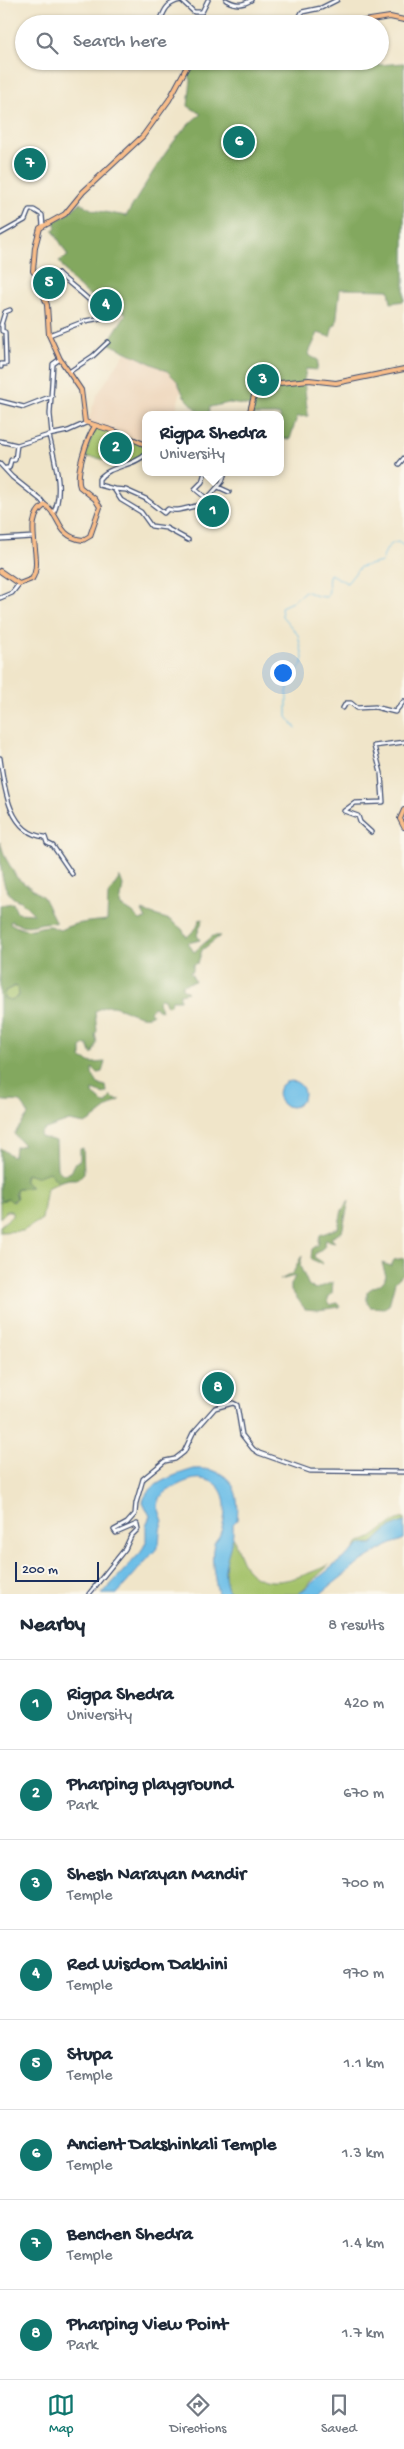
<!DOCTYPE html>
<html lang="en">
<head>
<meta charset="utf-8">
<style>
	body { margin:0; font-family:"Gochi Hand",sans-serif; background:#f6f6f7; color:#1f2937 }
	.scale { position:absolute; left:15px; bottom:12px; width:84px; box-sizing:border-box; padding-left:5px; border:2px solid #1b2f5e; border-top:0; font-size:14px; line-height:18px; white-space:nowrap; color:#1b2f5e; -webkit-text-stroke:4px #fbf7ec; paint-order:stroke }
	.you { position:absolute; left:282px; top:672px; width:18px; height:18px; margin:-12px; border:4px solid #fff; border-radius:50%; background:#1a73e8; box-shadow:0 0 0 8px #1a73e833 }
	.badge { display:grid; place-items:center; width:32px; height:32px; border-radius:50%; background:#0f766e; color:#fff; font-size:16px; font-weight:700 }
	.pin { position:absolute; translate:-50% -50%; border:2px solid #fff; box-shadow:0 1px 5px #0006 }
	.popup { position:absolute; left:142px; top:411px; width:142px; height:65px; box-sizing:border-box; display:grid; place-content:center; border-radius:10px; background:#fff; filter:drop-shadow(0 1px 4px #0005); font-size:16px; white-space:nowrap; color:#747a83 }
	.popup b { font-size:19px; color:#1f2937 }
	.popup::after { content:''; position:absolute; left:50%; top:100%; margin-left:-10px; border:10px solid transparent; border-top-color:#fff }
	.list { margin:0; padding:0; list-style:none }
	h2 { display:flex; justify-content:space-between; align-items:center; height:65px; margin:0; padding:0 20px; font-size:21px }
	h2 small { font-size:16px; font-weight:400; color:#747a83 }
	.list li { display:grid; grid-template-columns:32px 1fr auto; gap:15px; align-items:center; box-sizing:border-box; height:90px; padding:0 20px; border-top:1px solid #e0e1e3 }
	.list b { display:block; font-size:19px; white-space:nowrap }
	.list p { margin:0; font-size:16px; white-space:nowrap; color:#747a83 }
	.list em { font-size:16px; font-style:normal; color:#747a83 }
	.icon { flex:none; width:28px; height:28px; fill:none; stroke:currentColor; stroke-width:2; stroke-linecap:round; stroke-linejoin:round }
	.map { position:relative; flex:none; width:404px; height:1594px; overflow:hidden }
	.search { position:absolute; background:#fff; box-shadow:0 1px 4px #0004; left:15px; right:15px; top:15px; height:55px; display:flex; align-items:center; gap:12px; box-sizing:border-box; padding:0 18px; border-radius:28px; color:#747a83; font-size:19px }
	.sheet { height:785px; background:#fff }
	nav { display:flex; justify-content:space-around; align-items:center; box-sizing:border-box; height:70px; border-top:1px solid #e0e1e3; background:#fff; font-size:14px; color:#747a83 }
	nav a { display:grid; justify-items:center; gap:2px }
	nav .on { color:#0f766e }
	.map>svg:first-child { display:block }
	.built { fill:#eed6bb }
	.green { fill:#a4c26a; stroke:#607864 }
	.forest { fill:#83a85e; stroke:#4f6c5e; fill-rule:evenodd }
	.water { fill:#6cbee7; stroke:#4476a2 }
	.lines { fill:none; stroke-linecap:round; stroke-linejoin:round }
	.stream { stroke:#6cbee7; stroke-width:1 }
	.minor-casing { stroke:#3b4a6e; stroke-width:5.5 }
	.major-casing { stroke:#3b4a6e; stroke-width:6 }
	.minor { stroke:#fff; stroke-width:3 }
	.major { stroke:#f8bd89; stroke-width:4 }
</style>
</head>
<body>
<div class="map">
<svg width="404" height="1594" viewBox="0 0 404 1594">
	<rect width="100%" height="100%" fill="#fbf7ec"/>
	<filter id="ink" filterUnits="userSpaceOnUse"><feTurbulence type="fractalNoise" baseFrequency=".02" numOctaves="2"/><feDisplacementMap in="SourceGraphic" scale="10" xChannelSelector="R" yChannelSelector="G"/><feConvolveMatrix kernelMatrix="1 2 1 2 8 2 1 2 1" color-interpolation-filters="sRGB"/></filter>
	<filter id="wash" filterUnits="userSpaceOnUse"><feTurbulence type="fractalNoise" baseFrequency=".0096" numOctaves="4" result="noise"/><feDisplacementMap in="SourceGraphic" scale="20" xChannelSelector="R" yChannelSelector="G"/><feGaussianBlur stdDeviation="1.12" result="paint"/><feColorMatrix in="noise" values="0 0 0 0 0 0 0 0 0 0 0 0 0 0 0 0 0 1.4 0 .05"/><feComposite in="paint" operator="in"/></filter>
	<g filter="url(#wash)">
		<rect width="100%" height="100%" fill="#f0e5c9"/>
		<!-- built -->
		<path class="built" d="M125,353L151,361L167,371L177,381L181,390L175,415H146L145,445L87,424L97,395Z"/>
		<!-- green -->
		<path class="green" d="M95,426L106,429L145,445V454L126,466L98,458L85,457Z
			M15,986L18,988L19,996L11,1000L5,999L3,996L5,991Z
			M46,1172H51L58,1182L47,1188L42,1219L23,1231L0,1232V1226L13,1215L11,1211H7L0,1218V1201L8,1198L14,1202L16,1199V1189L24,1187L26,1174L36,1177Z
			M404,1518V1522L389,1529L372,1544H361L352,1552L359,1542C377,1540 386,1521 404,1518Z
			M232,1535C236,1545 240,1559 246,1568C267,1594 304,1575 329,1565L298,1594H230C220,1574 227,1556 232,1535Z"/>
		<!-- forest -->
		<path class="forest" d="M182,61H377L378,65L404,63V301L391,303L389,290L340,289L336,325L333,326L330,337L318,333L308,355L318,360L317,370L306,369L304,381L308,416L297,417L290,439L281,438L280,415H249L250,406L229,403L210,407L208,415H202L184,396L177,381L167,371L110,344L108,342L126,314L103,292L93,298L73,282L59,261L68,256L53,230L56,227L54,221L65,216L80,203L93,210L126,216C145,186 173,133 201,114L188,106L191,80Z
			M0,842L5,857L17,878L43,897L56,923C38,920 31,932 11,921L10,923C30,935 31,927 49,926C53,926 56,929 60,930C75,922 91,922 107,920L108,895L120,877L123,885L120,905L133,913L140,920L146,919L142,911L170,920L182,929L187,937L197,927L199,920L203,919L197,935L200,940L188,943L194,952L213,936H220L202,950L198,963L193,965V971L190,972L195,981L182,985V988L188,992L180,994V1000H172L170,1005L167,1006L164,999L161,998L158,1002L162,1011L154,1007L150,1011L152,1015C133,1023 116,994 95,1012L97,1031L95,1034L97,1043L92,1055L88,1045H84L81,1048V1058L92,1063L105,1062L102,1072L98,1073L92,1068V1074L98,1084L106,1086L107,1092L104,1094L93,1090V1094L103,1103H107L111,1096L114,1099L120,1100C107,1106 98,1117 85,1124L69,1121L43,1130L40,1134L41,1137L56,1141L57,1169L64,1175L71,1172L76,1162L80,1160V1149L83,1148L84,1173L78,1179H69L58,1182L49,1172L36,1177L26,1174L24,1181L31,1187L17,1188L15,1193L17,1197L12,1202L8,1198L0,1202V1148L12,1156L14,1155L15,1147L24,1145L14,1134L28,1115C22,1095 13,1104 0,1100V905L13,903L17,913L34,914L21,901C0,897 0,864 0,842ZM15,986L18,988L19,996L11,1000L4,998L5,991Z
			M349,1201L342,1232L331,1238L335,1242L326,1240L324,1247L315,1254L314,1257L322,1262V1264L311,1259L312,1249L318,1245L320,1235L338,1228L342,1210Z
			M302,1255L300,1266L309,1286L316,1289L333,1282L332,1293L328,1298V1303L330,1305L337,1303L340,1307L318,1310L305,1309L291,1290V1285L295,1276L280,1280L293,1273Z
			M404,1258V1273L395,1282L389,1305L384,1308L370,1307L367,1302V1292C373,1285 383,1287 386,1276L382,1263L391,1266L394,1260Z"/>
		<!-- water -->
		<path class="water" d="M278 1094a13 13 0 1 1 26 0a13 13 0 1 1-26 0Z
			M194,1469C229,1467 241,1488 237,1520L233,1524C235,1550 216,1566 230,1594H218C215,1579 210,1559 214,1544C215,1540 219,1538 220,1534C228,1513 230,1482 201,1479C189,1477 167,1490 159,1498L158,1507L163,1521C158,1530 161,1538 158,1547L117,1594H102L141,1552L146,1542V1525L150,1516L143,1502C147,1483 178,1474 194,1469Z
			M404,1522V1539L387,1546L362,1561L320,1594H298L361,1544H372L389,1528Z"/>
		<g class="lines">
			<!-- stream -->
			<path class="stream" d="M296,728L287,717V692L290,682L302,664L303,657L298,635L282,616L281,607L292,602L305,591L317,596L326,597C332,591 326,582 330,574L347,583L360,567L382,562C385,551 387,544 398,542L404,546"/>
		</g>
	</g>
	<g filter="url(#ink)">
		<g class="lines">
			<defs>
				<path id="minor" d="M226,0C235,5 242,6 251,0
					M159,24C164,11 166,3 181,0L194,12H202L208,0
					M301,24L299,18L302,12L321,8L337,0
					M0,234L25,220L29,210H34L42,215L43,226
					M1,325L5,312L10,310
					M49,335L85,321L102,318C101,305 67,283 58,273
					M1,367V364H6L5,332L2,331V325
					M69,372L93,356L108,342
					M0,401L24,407L52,396
					M52,434L50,414L53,364L60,359
					M0,441L17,445
					M146,454C133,467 110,465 99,479V485L114,489L121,500L141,512L151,526L166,528L188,540
					M0,464L12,477L41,500L45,505
					M399,464L404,458
					M6,468H9L11,460H15L17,445L49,435
					M205,472L202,482L195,489L207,499L222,482L225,472
					M218,487L229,492
					M114,489L126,490L146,499L164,513L168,509C178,513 191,506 201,505L207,499
					M53,514C65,492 54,458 49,435L68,431L86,423
					M0,539L33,537
					M0,598L12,593L19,584
					M343,708L346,703H351L357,708L375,707L395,712L404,701
					M0,758C4,787 9,834 45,837L47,843L53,846L72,874
					M371,832L360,822L358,816L344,811L355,803L383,802L381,773L374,746L404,742
					M89,1594L125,1549L131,1536L138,1529L137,1524L116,1533L114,1530L127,1523L135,1514L136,1503L143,1479L165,1461L175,1459L184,1452L193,1433L215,1408L233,1403L237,1405L242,1435L253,1449L259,1453L310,1471L404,1472"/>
				<path id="major" d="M344,24L390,17L404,20
					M249,415L255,392L261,385L309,380L336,383L404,369
					M146,445L114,431L85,422L81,390L60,359L49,335L47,305L38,278L33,271L35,247L40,228L65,214L83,192L143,136L169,100L190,61
					M0,571L19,584L32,579C45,559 20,521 45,505C61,515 56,537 83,540L90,536L100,507L95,499L80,487C75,474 87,438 95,426
					M404,810L400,819L404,827"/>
			</defs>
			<!-- minor casing -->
			<use href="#minor" class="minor-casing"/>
			<!-- major casing -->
			<use href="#major" class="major-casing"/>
			<!-- minor -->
			<use href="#minor" class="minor"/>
			<!-- major -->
			<use href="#major" class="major"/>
		</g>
	</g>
</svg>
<div class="scale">200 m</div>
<div class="you"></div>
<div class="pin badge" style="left:213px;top:511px">1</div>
<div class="popup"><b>Rigpa Shedra</b>University</div>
<div class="pin badge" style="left:116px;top:448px">2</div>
<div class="pin badge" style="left:263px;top:380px">3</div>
<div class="pin badge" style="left:106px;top:305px">4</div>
<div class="pin badge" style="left:49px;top:283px">5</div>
<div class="pin badge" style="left:239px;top:142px">6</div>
<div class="pin badge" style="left:30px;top:164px">7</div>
<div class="pin badge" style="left:218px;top:1388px">8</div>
<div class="search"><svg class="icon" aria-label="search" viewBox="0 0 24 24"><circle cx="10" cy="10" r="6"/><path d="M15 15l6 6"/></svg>Search here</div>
</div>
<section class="sheet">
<h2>Nearby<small>8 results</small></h2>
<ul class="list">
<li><span class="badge">1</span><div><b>Rigpa Shedra</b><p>University</p></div><em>420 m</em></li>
<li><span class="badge">2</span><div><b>Pharping playground</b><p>Park</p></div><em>670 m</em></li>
<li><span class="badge">3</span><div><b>Shesh Narayan Mandir</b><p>Temple</p></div><em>700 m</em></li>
<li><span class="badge">4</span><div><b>Red Wisdom Dakhini</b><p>Temple</p></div><em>970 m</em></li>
<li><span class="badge">5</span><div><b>Stupa</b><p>Temple</p></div><em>1.1 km</em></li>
<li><span class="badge">6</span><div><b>Ancient Dakshinkali Temple</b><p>Temple</p></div><em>1.3 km</em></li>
<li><span class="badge">7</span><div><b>Benchen Shedra</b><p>Temple</p></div><em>1.4 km</em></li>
<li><span class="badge">8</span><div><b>Pharping View Point</b><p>Park</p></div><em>1.7 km</em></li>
</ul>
</section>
<nav>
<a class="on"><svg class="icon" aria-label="map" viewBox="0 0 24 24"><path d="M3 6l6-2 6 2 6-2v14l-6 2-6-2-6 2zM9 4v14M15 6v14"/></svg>Map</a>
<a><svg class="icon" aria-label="directions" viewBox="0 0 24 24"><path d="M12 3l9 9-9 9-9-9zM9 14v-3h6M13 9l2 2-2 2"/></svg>Directions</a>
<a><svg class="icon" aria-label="saved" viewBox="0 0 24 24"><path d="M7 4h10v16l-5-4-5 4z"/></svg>Saved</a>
</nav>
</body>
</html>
